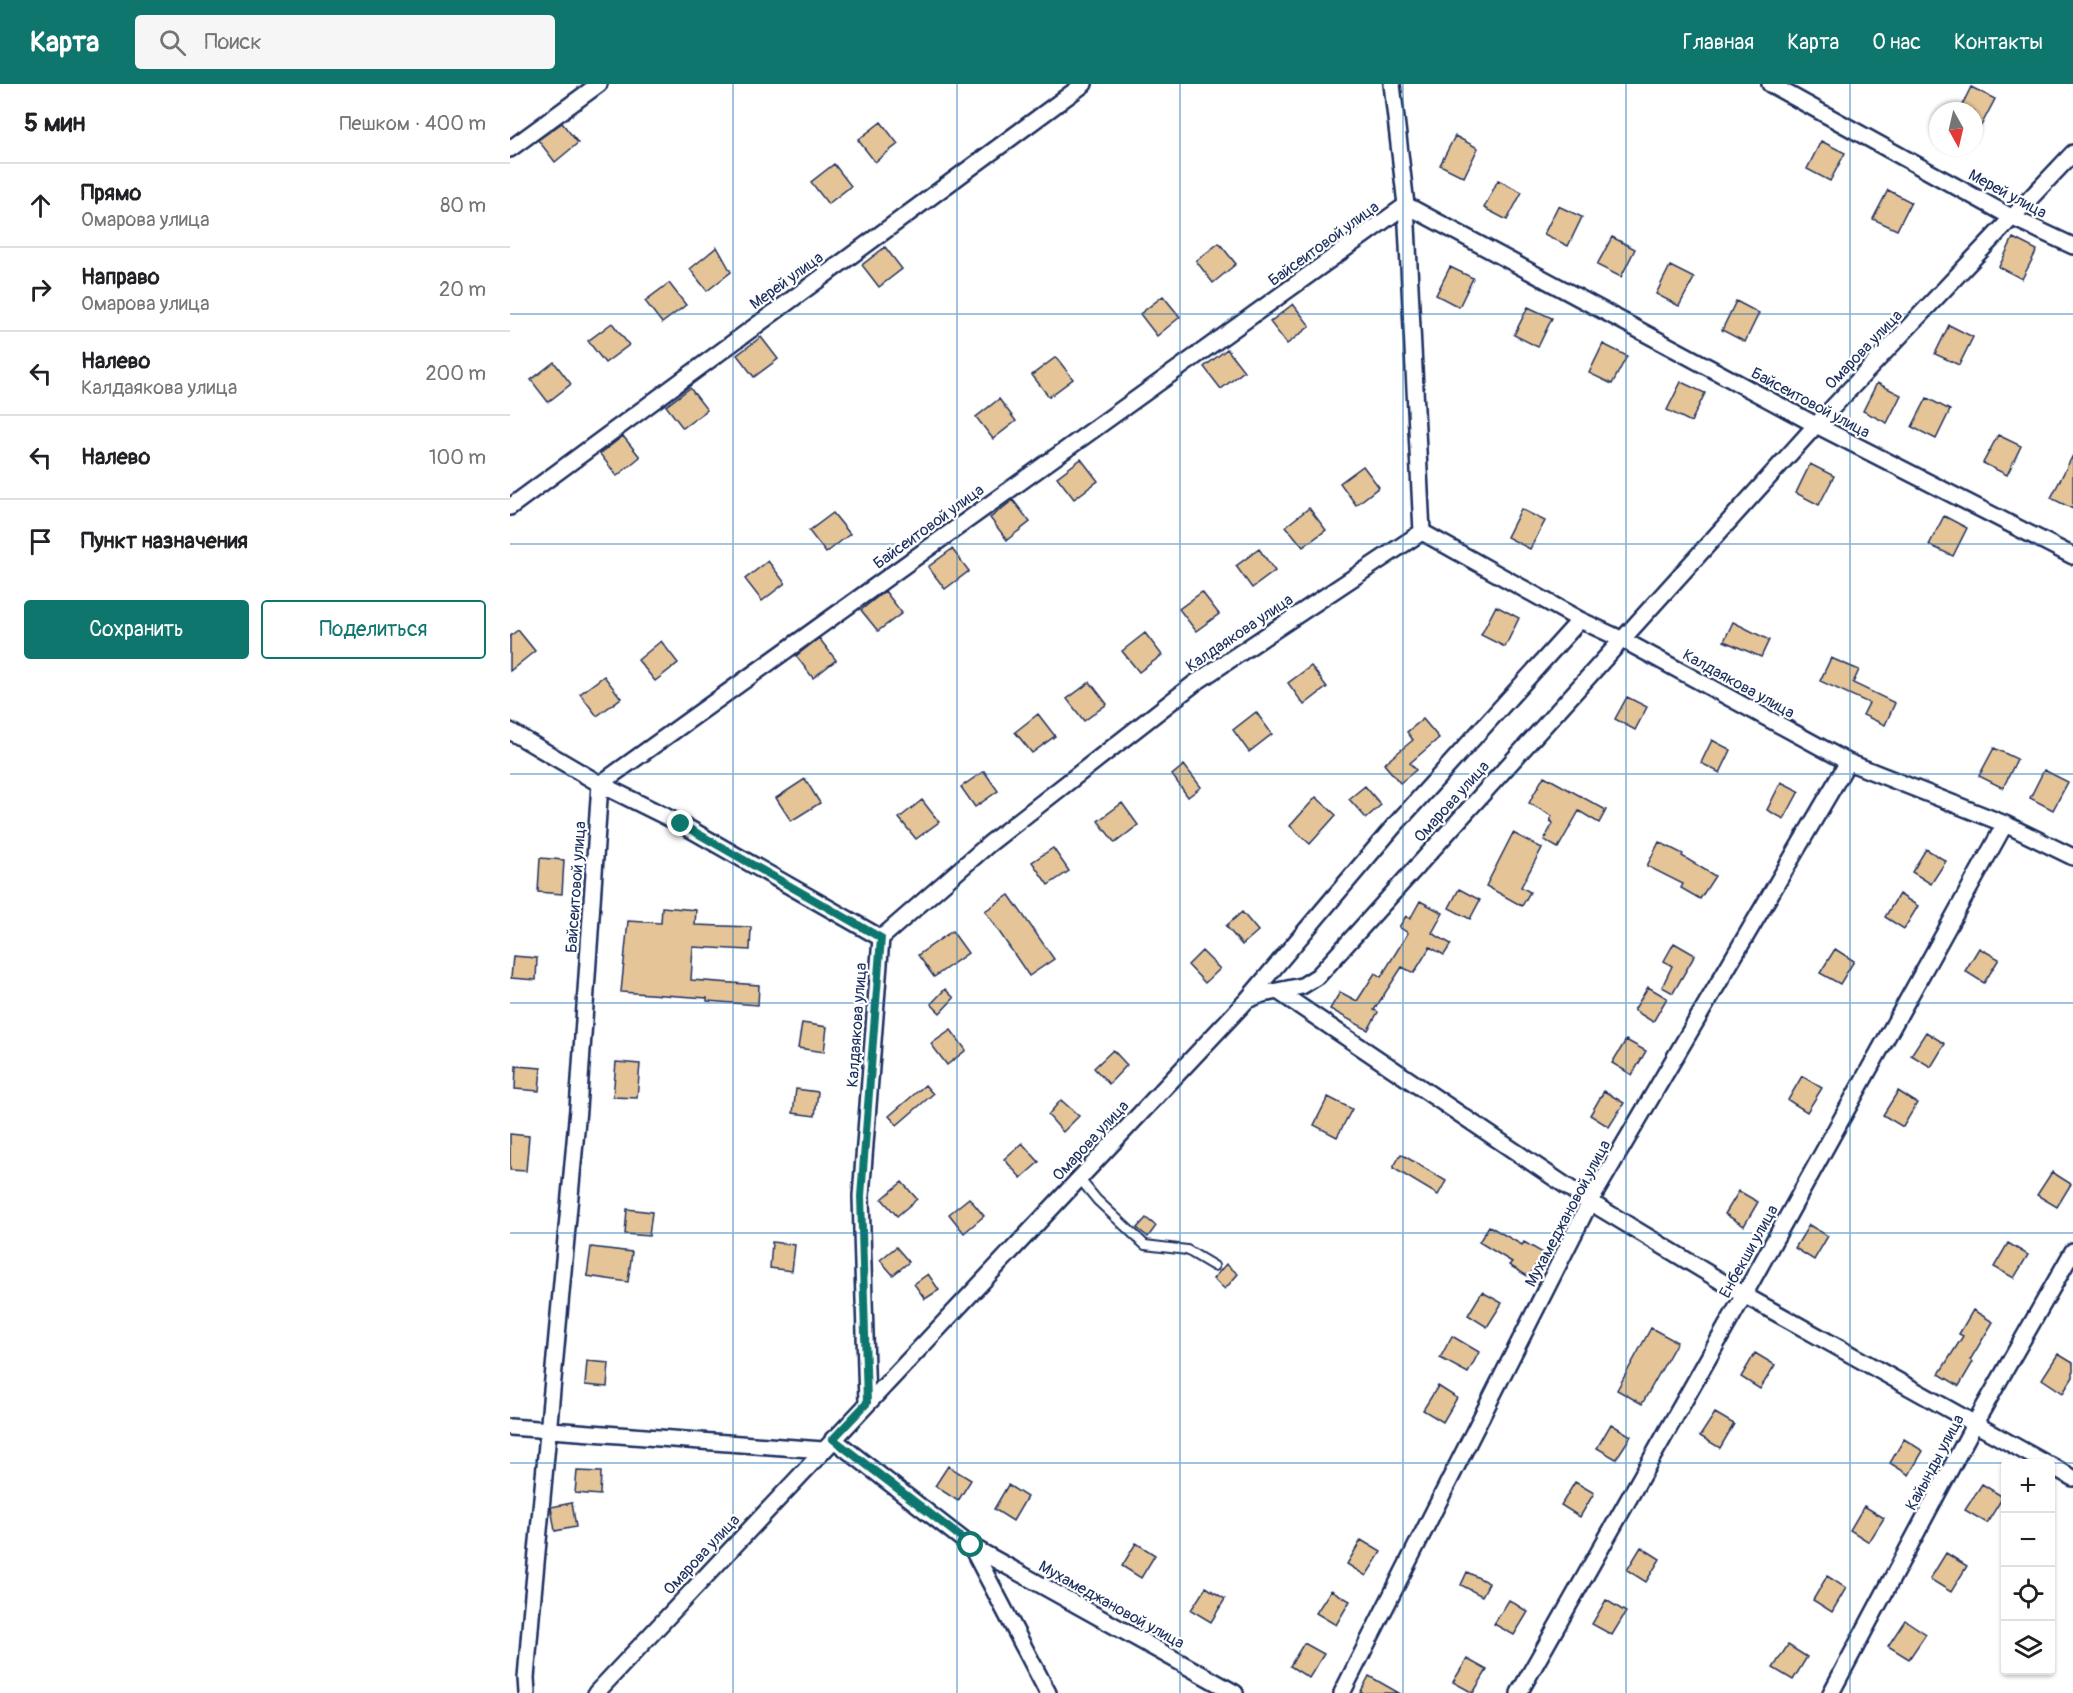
<!DOCTYPE html>
<html lang="ru">
<head>
<meta charset="utf-8">
<style>
	body { margin:0; font-family:Pangolin,sans-serif; background:#f6f6f6; color:#202124 }
	.controls { position:absolute; right:18px; bottom:18px; display:grid; overflow:hidden; border-radius:6px; box-shadow:0 2px 4px #0004 }
	.controls button { width:54px; height:54px; display:grid; place-items:center; padding:0; border:0; border-bottom:2px solid #e0e0e0; background:#fff; color:#202124; font:30px sans-serif }
	.compass { position:absolute; left:1419px; top:18px; width:54px; height:54px; border-radius:50%; background:#fff; box-shadow:0 2px 4px #0004; rotate:172deg }
	.stop { position:absolute; width:18px; height:18px; margin:-14px; border:4px solid #0f766e; border-radius:50%; background:#fff }
	.stop.end { background:#0f766e; border-color:#fff; box-shadow:0 2px 6px #0008 }
	.list { margin:0; padding:0; list-style:none }
	h2 { display:flex; justify-content:space-between; align-items:center; height:78px; margin:0; padding:0 24px; font-size:26px }
	h2 small { font-size:20px; font-weight:400; color:#757577 }
	.list li { display:grid; grid-template-columns:39px 1fr auto; gap:18px; align-items:center; box-sizing:border-box; height:84px; padding:0 24px; border-top:2px solid #e0e0e0 }
	.list b { display:block; font-size:22px; white-space:nowrap }
	.list p { margin:0; font-size:20px; white-space:nowrap; color:#757577 }
	.list em { font-size:20px; font-style:normal; color:#757577 }
	.actions { display:flex; gap:12px; padding:18px 24px }
	.actions a { flex:1; padding:14px 0; border:2px solid #0f766e; border-radius:6px; text-align:center; font-size:21px; color:#0f766e }
	.actions .main { background:#0f766e; color:#fff }
	.icon { flex:none; width:33px; height:33px; fill:none; stroke:currentColor; stroke-width:2; stroke-linecap:round; stroke-linejoin:round }
	.map { position:relative; flex:none; width:1563px; height:1609px; overflow:hidden }
	header { display:flex; align-items:center; gap:36px; box-sizing:border-box; height:84px; padding:0 30px; background:#0f766e; color:#fff }
	header strong { font-size:28px }
	nav { display:flex; gap:33px; margin-inline-start:auto; font-size:21px }
	.search { width:420px; height:54px; background:#f6f6f6; display:flex; align-items:center; gap:15px; box-sizing:border-box; padding:0 21px; border-radius:6px; color:#757577; font-size:22px }
	main { display:flex }
	aside { flex:1; background:#fff }
	.map>svg:first-child { display:block }
	.building { fill:#e5c497; stroke:#1b2f5e; stroke-width:1.5 }
	.lines { fill:none; stroke-linecap:round; stroke-linejoin:round }
	.service-casing { stroke:#1b2f5e; stroke-width:12 }
	.minor-casing { stroke:#1b2f5e; stroke-width:20 }
	.service { stroke:#fff; stroke-width:8 }
	.minor { stroke:#fff; stroke-width:15 }
	.route { stroke:#0f766e; stroke-width:8 }
	.grid { fill:none; stroke:#1f6fb2; stroke-width:1.5; stroke-opacity:0.55 }
	.labels { text-anchor:middle; stroke-width:4.5; stroke-linejoin:round; paint-order:stroke }
	.street-label { font-size:16px; fill:#1b2f5e; stroke:#fff }
</style>
</head>
<body>
<header>
<strong>Карта</strong>
<div class="search"><svg class="icon" aria-label="search" viewBox="0 0 24 24"><circle cx="10" cy="10" r="6"/><path d="M15 15l6 6"/></svg>Поиск</div>
<nav><a>Главная</a><a>Карта</a><a>О нас</a><a>Контакты</a></nav>
</header>
<main>
<aside>
<h2>5 мин<small>Пешком · 400 m</small></h2>
<ul class="list">
<li><svg class="icon" aria-label="ahead" viewBox="0 0 24 24"><path d="M12 20V5M6 11l6-6 6 6"/></svg><div><b>Прямо</b><p>Омарова улица</p></div><em>80 m</em></li>
<li><svg class="icon" aria-label="right" viewBox="0 0 24 24"><path d="M7 20v-9h11M14 6l5 5-5 5"/></svg><div><b>Направо</b><p>Омарова улица</p></div><em>20 m</em></li>
<li><svg class="icon" aria-label="left" viewBox="0 0 24 24"><path d="M17 20v-9H6M10 6l-5 5 5 5"/></svg><div><b>Налево</b><p>Калдаякова улица</p></div><em>200 m</em></li>
<li><svg class="icon" aria-label="left" viewBox="0 0 24 24"><path d="M17 20v-9H6M10 6l-5 5 5 5"/></svg><div><b>Налево</b></div><em>100 m</em></li>
<li><svg class="icon" aria-label="arrive" viewBox="0 0 24 24"><path d="M6 21V4h12l-3 4 3 4H6"/></svg><div><b>Пункт назначения</b></div></li>
</ul>
<div class="actions"><a class="main">Сохранить</a><a>Поделиться</a></div>
</aside>
<div class="map">
<svg width="1563" height="1609" viewBox="0 0 1563 1609">
	<rect width="100%" height="100%" fill="#fff"/>
	<filter id="ink" filterUnits="userSpaceOnUse"><feTurbulence type="fractalNoise" baseFrequency=".0167" numOctaves="2"/><feDisplacementMap in="SourceGraphic" scale="12" xChannelSelector="R" yChannelSelector="G"/><feConvolveMatrix kernelMatrix="1 2 1 2 8 2 1 2 1" color-interpolation-filters="sRGB"/></filter>
	<g filter="url(#ink)">
		<!-- building -->
		<path class="building" d="M1461,3L1485,15L1464,55V27H1449Z
			M371,38L388,60L365,78L348,56Z
			M52,39L68,59L45,78L28,56Z
			M945,52L968,64L954,93L930,81Z
			M1311,57L1335,69L1320,97L1297,85Z
			M324,80L341,102L318,120L301,98Z
			M988,96L1012,108L997,136L974,124Z
			M1378,106L1401,118L1387,146L1363,135Z
			M1048,122L1072,133L1058,162L1034,150Z
			M1102,153L1125,165L1111,193L1087,181Z
			M1503,154L1527,166L1512,195L1489,183Z
			M709,159L726,180L703,199L686,177Z
			M207,163L221,188L197,207L180,185Z
			M375,163L392,185L369,203L352,181Z
			M1160,182L1184,194L1169,222L1146,210Z
			M940,183L963,194L949,223L926,211Z
			M159,199L176,221L152,239L135,217Z
			M653,212L670,233L647,252L630,230Z
			M1226,217L1249,229L1235,258L1212,246Z
			M783,220L800,242L777,260L760,238Z
			M1018,223L1042,234L1028,263L1004,251Z
			M102,239L119,261L95,279L78,257Z
			M1439,241L1463,253L1449,281L1425,270Z
			M251,253L268,275L244,293L227,271Z
			M1093,260L1117,272L1102,300L1079,289Z
			M717,265L734,287L711,305L694,283Z
			M546,273L563,295L539,313L522,291Z
			M44,278L61,300L38,318L21,296Z
			M1171,298L1195,309L1181,338L1157,326Z
			M1367,299L1391,311L1377,339L1353,327Z
			M180,304L197,326L173,344L156,322Z
			M1417,314L1440,326L1426,355L1402,343Z
			M489,315L506,337L483,355L466,333Z
			M1488,351L1511,362L1497,391L1473,379Z
			M113,352L130,373L107,392L90,370Z
			M1563,371V425L1541,414Z
			M571,375L588,397L564,415L547,393Z
			M1300,380L1324,392L1309,421L1286,409Z
			M853,382L869,403L846,421L830,399Z
			M503,416L520,438L497,456L480,434Z
			M799,424L816,446L793,463L776,442Z
			M1011,425L1035,437L1020,465L997,453Z
			M323,429L340,450L316,469L299,447Z
			M1434,432L1457,444L1443,472L1419,461Z
			M442,465L459,487L435,505L418,483Z
			M749,465L765,487L742,504L726,482Z
			M258,477L275,499L252,517L235,495Z
			M375,507L392,529L368,547L351,526Z
			M692,508L709,530L686,547L669,525Z
			M986,522L1009,534L995,563L971,551Z
			M1223,538L1259,556L1251,573L1214,557Z
			M8,546L25,567L0,587V552Z
			M635,549L652,571L629,588L612,567Z
			M309,554L326,576L303,594L286,572Z
			M151,557L168,579L145,597L128,576Z
			M1321,574L1349,586L1343,599L1385,619L1375,641L1353,631L1359,619L1310,597Z
			M801,582L817,603L794,621L778,599Z
			M94,592L111,614L87,632L70,610Z
			M580,598L597,620L574,637L557,615Z
			M1117,613L1137,623L1125,646L1105,635Z
			M746,628L762,650L739,668L723,646Z
			M528,630L545,652L522,669L505,648Z
			M913,635L929,654L900,679L906,686L890,699L874,680L903,656L897,648Z
			M1202,656L1221,666L1210,689L1191,679Z
			M1484,664L1507,675L1493,704L1469,692Z
			M674,681L691,703L678,713L662,691Z
			M1534,686L1558,698L1543,726L1520,714Z
			M474,687L488,707L465,723L451,703Z
			M1034,692L1096,726L1089,739L1069,727L1048,764L1034,756L1043,739L1040,737L1042,732L1019,719Z
			M295,695L310,719L281,737L266,714Z
			M1271,698L1289,707L1274,735L1257,726Z
			M855,702L871,721L856,734L839,715Z
			M806,713L826,731L800,760L780,742Z
			M412,716L429,738L406,755L389,734Z
			M612,719L628,741L605,759L588,737Z
			M1003,749L1032,764L1011,803L1020,808L1012,822L976,802Z
			M1149,758L1173,770L1172,772L1205,792L1190,815L1171,804L1173,800L1137,782Z
			M543,764L559,787L538,801L522,778Z
			M1416,765L1436,777L1421,800L1402,788Z
			M30,774L54,776L52,810L28,808Z
			M949,805L970,816L960,835L939,824Z
			M1389,810L1408,822L1394,845L1375,833Z
			M499,811L544,875L519,892L475,827Z
			M910,817L933,829L922,849L941,860L934,871L920,863L904,889L892,883L864,926L868,928L858,946L820,925L830,908L847,917L865,889L871,893L898,849L889,843L896,832L900,835Z
			M152,823L186,826L185,841L241,843L240,866L183,863L181,896L249,901L248,921L197,917V914L111,908L118,837L151,839Z
			M732,828L748,847L732,861L716,842Z
			M442,847L458,869L424,893L408,871Z
			M1164,859L1185,871L1163,909L1152,903L1162,882L1154,877Z
			M1469,864L1489,875L1474,899L1455,887Z
			M1325,865L1344,877L1330,900L1310,889Z
			M692,867L710,885L695,899L678,881Z
			M3,872L27,874L26,896L1,894Z
			M1138,903L1157,914L1143,938L1124,926Z
			M435,905L444,914L430,929L421,920Z
			M292,939L317,943L314,968L288,964Z
			M441,946L456,966L437,981L421,960Z
			M1416,948L1435,960L1421,983L1401,971Z
			M1116,956L1136,967L1122,991L1102,979Z
			M603,966L617,981L599,1000L584,984Z
			M106,978L130,980L127,1014L103,1013Z
			M6,982L31,984L29,1007L5,1005Z
			M1292,992L1312,1004L1297,1028L1278,1016Z
			M415,1001L423,1010L387,1041L379,1032Z
			M286,1005L308,1008L305,1032L283,1029Z
			M1094,1007L1114,1019L1099,1043L1080,1031Z
			M1388,1007L1407,1019L1393,1043L1373,1031Z
			M818,1013L842,1025L827,1053L804,1041Z
			M551,1016L569,1032L553,1048L538,1031Z
			M0,1050L19,1052L16,1087L0,1086Z
			M512,1059L529,1078L511,1094L494,1075Z
			M891,1070L936,1097L928,1111L883,1084Z
			M1542,1088L1561,1100L1547,1123L1527,1111Z
			M392,1098L407,1115L387,1132L372,1115Z
			M1229,1107L1248,1118L1234,1142L1215,1130Z
			M459,1114L474,1132L454,1149L439,1130Z
			M117,1125L142,1128L139,1152L115,1150Z
			M636,1134L646,1142L638,1153L627,1144Z
			M1299,1141L1318,1152L1304,1176L1285,1164Z
			M979,1142L1012,1161L1014,1158L1033,1169L1019,1193L999,1181L1002,1178L969,1158Z
			M262,1158L285,1161L282,1187L260,1184Z
			M1498,1159L1518,1171L1504,1194L1484,1183Z
			M81,1163L122,1168L118,1198L77,1192Z
			M386,1163L399,1178L383,1191L370,1176Z
			M716,1180L728,1190L715,1205L703,1195Z
			M418,1190L429,1206L415,1215L404,1200Z
			M972,1208L992,1219L977,1243L958,1231Z
			M1463,1226L1483,1238L1460,1276L1463,1278L1449,1302L1429,1290L1453,1252L1449,1250Z
			M1141,1244L1167,1258L1132,1320L1107,1306Z
			M942,1252L969,1268L958,1289L930,1274Z
			M1245,1269L1265,1281L1250,1305L1231,1293Z
			M1548,1270L1563,1279V1293L1553,1309L1532,1295Z
			M77,1277L99,1279L97,1303L75,1301Z
			M928,1302L947,1314L933,1338L913,1326Z
			M1205,1329L1224,1340L1210,1364L1190,1352Z
			M1101,1340L1121,1352L1106,1375L1087,1364Z
			M1394,1355L1413,1367L1399,1391L1380,1379Z
			M438,1382L461,1396L448,1417L425,1402Z
			M67,1387L91,1388L90,1411L65,1409Z
			M1065,1398L1084,1409L1070,1433L1051,1421Z
			M1472,1400L1493,1413L1477,1439L1455,1426Z
			M498,1401L517,1413L503,1437L484,1425Z
			M62,1419L66,1443L45,1447L41,1423Z
			M1354,1422L1374,1434L1359,1458L1340,1446Z
			M851,1456L871,1468L856,1492L837,1480Z
			M626,1459L645,1471L631,1494L612,1482Z
			M1131,1463L1150,1475L1136,1498L1117,1486Z
			M1436,1469L1457,1482L1441,1508L1420,1495Z
			M957,1488L979,1499L972,1512L951,1501Z
			M1317,1492L1336,1504L1322,1528L1303,1516Z
			M696,1503L715,1515L701,1538L681,1526Z
			M821,1506L840,1517L826,1541L806,1529Z
			M999,1516L1018,1528L1004,1551L984,1540Z
			M1096,1516L1116,1528L1102,1551L1082,1540Z
			M1395,1536L1416,1550L1399,1575L1378,1562Z
			M794,1559L814,1570L799,1594L780,1582Z
			M1278,1561L1297,1573L1283,1596L1263,1584Z
			M957,1575L977,1586L963,1609L943,1598Z
			M859,1592L889,1609H850Z"/>
		<g class="lines">
			<defs>
				<path id="service" d="M569,1094L587,1116L635,1161L677,1166L704,1182"/>
				<path id="minor" d="M882,0L896,121L912,448
					M1260,0L1503,134L1563,162
					M0,65L89,0
					M0,423L574,0
					M0,647L90,700L171,740L371,854
					M769,908L1080,1118L1234,1211L1537,1380
					M737,916L884,742L1070,536
					M357,1319L351,1112L371,854L479,760L685,599L912,448L1070,536L1113,556L1338,678L1495,740L1563,773
					M0,1343L313,1366
					M323,1355L461,1462L538,1609
					M1540,1381L1563,1394
					M461,1462L725,1609
					M17,1609L16,1594L21,1533L68,1025L90,700L896,121L1306,341L1563,472
					M86,1609L737,916L753,910L792,902L808,892L1306,341L1563,69
					M832,1609L1080,1118L1338,678
					M1009,1609L1234,1211L1495,740
					M1321,1609L1465,1339L1563,1167"/>
			</defs>
			<!-- service casing -->
			<use href="#service" class="service-casing"/>
			<!-- minor casing -->
			<use href="#minor" class="minor-casing"/>
			<!-- service -->
			<use href="#service" class="service"/>
			<!-- minor -->
			<use href="#minor" class="minor"/>
		</g>
	</g>
	<g class="lines" filter="url(#ink)">
		<!-- route -->
		<path class="route" d="M171,740L371,854L351,1112L357,1319L323,1355L461,1461"/>
	</g>
	<!-- grid -->
	<path class="grid" d="M223,0V1609M447,0V1609M670,0V1609M893,0V1609M1116,0V1609M1340,0V1609M0,230H1563M0,460H1563M0,690H1563M0,919H1563M0,1149H1563M0,1379H1563"/>
	<g class="labels">
		<!-- street labels -->
		<g class="street-label">
			<text transform="translate(1498 109) rotate(28)" y="6">Мерей улица</text>
			<text transform="translate(813 159) rotate(-36)" y="6">Байсеитовой улица</text>
			<text transform="translate(276 196) rotate(-36)" y="6">Мерей улица</text>
			<text transform="translate(1353 265) rotate(-46)" y="6">Омарова улица</text>
			<text transform="translate(1301 318) rotate(28)" y="6">Байсеитовой улица</text>
			<text transform="translate(418 442) rotate(-36)" y="6">Байсеитовой улица</text>
			<text transform="translate(729 548) rotate(-34)" y="6">Калдаякова улица</text>
			<text transform="translate(1229 599) rotate(29)" y="6">Калдаякова улица</text>
			<text transform="translate(941 717) rotate(-48)" y="6">Омарова улица</text>
			<text transform="translate(65 803) rotate(-86)" y="6">Байсеитовой улица</text>
			<text transform="translate(346 941) rotate(-86)" y="6">Калдаякова улица</text>
			<text transform="translate(580 1056) rotate(-47)" y="6">Омарова улица</text>
			<text transform="translate(1057 1129) rotate(-62)" y="6">Мухамеджановой улица</text>
			<text transform="translate(1238 1167) rotate(-61)" y="6">Енбекши улица</text>
			<text transform="translate(1424 1378) rotate(-62)" y="6">Кайынды улица</text>
			<text transform="translate(191 1470) rotate(-47)" y="6">Омарова улица</text>
			<text transform="translate(602 1520) rotate(29)" y="6">Мухамеджановой улица</text>
		</g>
	</g>
</svg>
<div class="controls">
<button>+</button>
<button>−</button>
<button><svg class="icon" aria-label="locate" viewBox="0 0 24 24"><circle cx="12" cy="12" r="6"/><path d="M12 2v4M12 18v4M2 12h4M18 12h4"/></svg></button>
<button><svg class="icon" aria-label="layers" viewBox="0 0 24 24"><path d="M12 4l9 5-9 5-9-5zM3 14l9 5 9-5"/></svg></button>
</div>
<svg class="compass" viewBox="-18 -18 36 36"><path d="M0-13l5 13h-10z" fill="#e53935"/><path d="M0 13l5-13h-10z" fill="#757577"/></svg>
<div class="stop" style="left:461px;top:1461px"></div>
<div class="stop end" style="left:171px;top:740px"></div>
</div>
</main>
</body>
</html>
